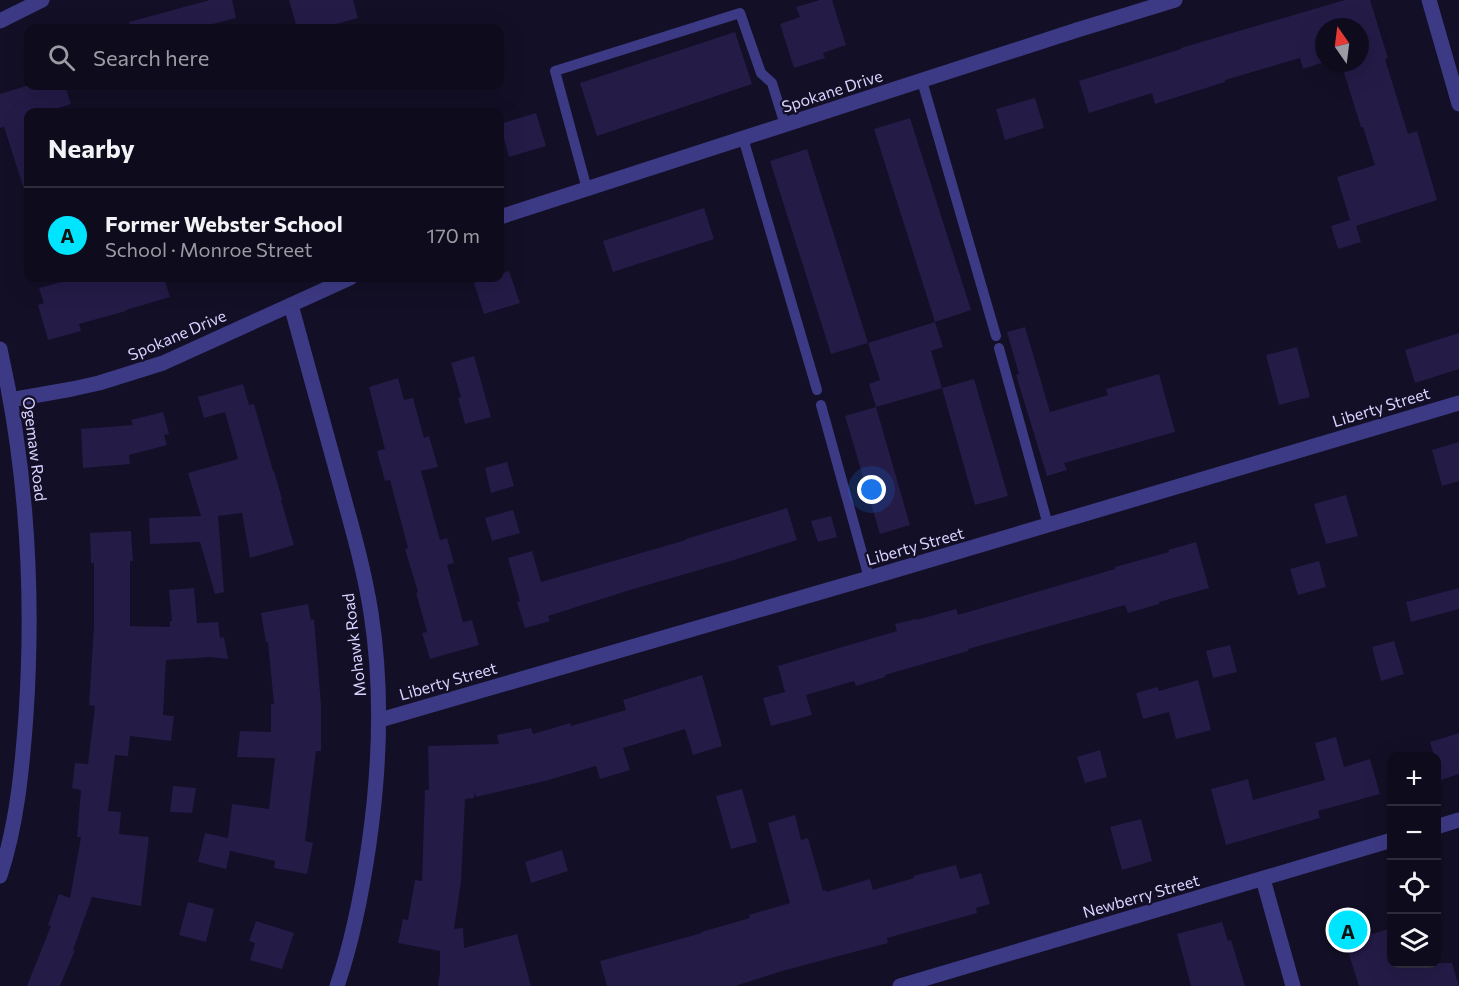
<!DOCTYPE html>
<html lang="en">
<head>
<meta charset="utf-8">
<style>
	body { margin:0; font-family:Commissioner,sans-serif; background:#1c1929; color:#f1f3f6 }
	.controls { position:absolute; right:18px; bottom:18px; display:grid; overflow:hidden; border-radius:12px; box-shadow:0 6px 24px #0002 }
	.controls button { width:54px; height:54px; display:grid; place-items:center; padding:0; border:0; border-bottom:2px solid #2e2b3b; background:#0e0b1c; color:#f1f3f6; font:30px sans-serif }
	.compass { position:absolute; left:1315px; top:18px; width:54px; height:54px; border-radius:50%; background:#0e0b1c; box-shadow:0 6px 24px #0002; rotate:346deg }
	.you { position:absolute; left:872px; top:490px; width:21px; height:21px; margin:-15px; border:4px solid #fff; border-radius:50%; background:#1a73e8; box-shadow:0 0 0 9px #1a73e833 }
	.badge { display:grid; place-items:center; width:39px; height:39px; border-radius:50%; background:#00e5ff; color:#111; font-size:20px; font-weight:700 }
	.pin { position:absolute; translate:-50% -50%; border:3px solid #fff; box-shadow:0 2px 6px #0006 }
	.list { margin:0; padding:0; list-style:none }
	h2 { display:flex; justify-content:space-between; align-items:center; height:78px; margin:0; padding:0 24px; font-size:26px }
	h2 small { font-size:20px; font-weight:400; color:#9b9ba3 }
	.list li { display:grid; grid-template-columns:39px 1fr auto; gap:18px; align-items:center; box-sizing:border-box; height:96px; padding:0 24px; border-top:2px solid #2e2b3b }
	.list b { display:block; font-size:22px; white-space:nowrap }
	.list p { margin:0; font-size:20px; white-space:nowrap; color:#9b9ba3 }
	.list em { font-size:20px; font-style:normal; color:#9b9ba3 }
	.icon { flex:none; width:33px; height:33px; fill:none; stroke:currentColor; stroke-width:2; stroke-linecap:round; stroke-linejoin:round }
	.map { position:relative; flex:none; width:1459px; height:986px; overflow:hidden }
	.search { position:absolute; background:#0e0b1c; box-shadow:0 6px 24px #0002; left:24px; top:24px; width:480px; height:66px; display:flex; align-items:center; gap:15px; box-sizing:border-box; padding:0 21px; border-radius:12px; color:#9b9ba3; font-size:22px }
	.panel { position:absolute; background:#0e0b1c; box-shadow:0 6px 24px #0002; left:24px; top:108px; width:480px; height:174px; border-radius:12px }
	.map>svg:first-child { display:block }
	.building { fill:#241b47 }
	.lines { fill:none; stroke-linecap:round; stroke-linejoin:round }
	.service { stroke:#3d3a85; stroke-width:10 }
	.minor { stroke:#3d3a85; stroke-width:15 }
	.labels { text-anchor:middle; stroke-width:4.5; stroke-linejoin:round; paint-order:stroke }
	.street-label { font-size:16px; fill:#d9d4ff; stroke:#130f26 }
</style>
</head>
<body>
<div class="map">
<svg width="1459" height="986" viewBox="0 0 1459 986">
	<rect width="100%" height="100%" fill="#130f26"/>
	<!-- building -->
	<path class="building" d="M210,0H232L236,18L197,28H130L129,22Z
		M289,0H353L358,18L321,28H297Z
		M820,0H832L846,45L823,53L825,58L794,68L780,24L800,17L796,7Z
		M1345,0H1370L1388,58L1385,59L1408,134L1417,131L1437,200L1356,226L1361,242L1338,249L1331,226L1350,220L1337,177L1375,165L1363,127H1361L1341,63H1360V27H1324V62L1303,69L1300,58L1225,80V82L1155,104L1152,93L1089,113L1079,81L1181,49V48Z
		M735,32L752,84L597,136L580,83Z
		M26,86H65L71,104L46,112H28V119L24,121L28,136V189H24L4,127L0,128V94Z
		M1035,98L1044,128L1005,140L996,109Z
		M536,113L546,146L509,157L500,124Z
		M910,118L971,310L935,322L874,129Z
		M807,149L868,343L831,354L770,161Z
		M704,208L714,239L613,272L603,241Z
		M509,271L520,303L484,314L474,283L489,278H500V274Z
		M77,278H164L170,297L126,310V311L79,324L81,331L48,340L38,305L44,303L39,288Z
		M935,322L943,347L931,351L942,388L876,407L869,384L880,380L868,343Z
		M1025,327L1050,412L1108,395L1106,389L1159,374L1175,432L1064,463L1067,470L1047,476L1016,375L1019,374L1007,332Z
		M1459,333V369L1415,383L1405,350Z
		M1297,347L1310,397L1279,405L1266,355Z
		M474,356L491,417L465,424L458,398L461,397L451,363Z
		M398,378L404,400L413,398L424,438L429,436L438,467L421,471L440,540L447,538L454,563L447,565L463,622L472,620L479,645L430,659L422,633L427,632L416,593L418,592L405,549L408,548L390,480L385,481L377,451L385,449L369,387Z
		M974,379L1008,496L975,505L942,388Z
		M243,384L249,405L254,404L273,471H274L282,499L281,500L294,545L250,558L242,513L218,516L224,592L215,594L200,542L150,544L149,518L201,516L188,473L238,459L225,412L204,418L198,397Z
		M876,407L910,525L880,534L845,416Z
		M163,412L169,434L164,435L167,445L129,455L130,464L83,468L81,429L133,425L131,420Z
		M1459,442V481L1442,486L1432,450Z
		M507,462L514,486L491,493L485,468Z
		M1346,495L1358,536L1326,544L1314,504Z
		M787,508L797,540L734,560L630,590L548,616L550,621L525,628L517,602L520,601L508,558L532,551L541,582L686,540V539Z
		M513,510L520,533L492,541L485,518Z
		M831,516L837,537L818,542L811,521Z
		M131,531L133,561H130V626L170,627V621H172L169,590L194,588L197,623L218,622L220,638L224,637L228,659L209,657L166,660L163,715L174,716L171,741L130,736L128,756L115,755L108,811L121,812L119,834L149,837L141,906L92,897L73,950H75L60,986H27L51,926L48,925L59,894L70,898L81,837H77L81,790L72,788L75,763L88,764L95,706L89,705L94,626V563H91L90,533Z
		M1196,542L1209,588L1159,602V604L1128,613L1125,605L968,649V651L885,675V677L856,686L854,681L806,695L812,715L771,726L763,698L785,692L778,666L897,631L895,624L916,619V620L956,609L958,615L1115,569V567L1169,552L1168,550Z
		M1319,561L1326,587L1298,595L1290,569Z
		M1459,588V609L1411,622L1406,602Z
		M308,604L311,620L314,619L321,705V751H316L305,841L313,843L307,874L274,868L275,861L230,851L226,869L198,862L205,833L228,838L232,804L269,809L275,758L237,757L240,731L271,732V704H274L268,642H266L261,613Z
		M1394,641L1404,674L1381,681L1372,647Z
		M1230,645L1237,672L1213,678L1206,651Z
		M702,675L722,746L693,755L685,729L623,748L630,770L600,779L596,766L545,781L476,797L475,792L474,798L465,799L461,882L454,929L463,928L464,948L517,934L531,986H438L440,972V951L398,943L403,919L408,920L415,880L422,881L425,790H429L428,746L499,744L497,735L531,728L533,734L570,723L571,726L626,710L623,700Z
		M1198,680L1211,730L1176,739L1169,712L1143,719L1136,693L1158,687L1159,691Z
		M1459,733V774L1441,780L1437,765V756H1434L1430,742Z
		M1336,737L1344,767L1370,759L1380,794L1318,811L1320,818L1226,845L1211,789L1248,779L1253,800L1325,780L1315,743Z
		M1100,750L1107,777L1085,783L1077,757Z
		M173,786L196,788L192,813L170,812Z
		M742,789L757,842L731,849L716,796Z
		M795,815L801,840L808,838L823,891L826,890V892L870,879L873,890L914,878L913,876L956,865L960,879L981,873L990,904L976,908L977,913L887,938L888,943L782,971L735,986H607L600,961L702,933L701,932L750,918L749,915L790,903L768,823Z
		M1141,819L1152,861L1122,870L1110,827Z
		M562,850L568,871L531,883L525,862Z
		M188,902L214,909L206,942L179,935Z
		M256,921L294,933L282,969L250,960L255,943L249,941Z
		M1222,922L1228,941L1231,940L1245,986H1191L1177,934Z
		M1392,928V963H1452L1459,986H1359L1345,942Z"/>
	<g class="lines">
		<!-- service -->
		<path class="service" d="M922,81L996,336
			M743,138L817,390
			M587,189L555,71L740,13L761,73L772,83L785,125
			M999,348L1048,525
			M821,405L869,578"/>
		<!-- minor -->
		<path class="minor" d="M1429,0L1459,104
			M0,21L42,0
			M500,217L1077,30L1175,0
			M291,305C307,363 323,422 339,480C351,524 364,568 371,613C383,690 380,767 369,844C362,892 353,940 337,986
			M0,349C27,469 34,593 26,715C22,770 17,824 0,876
			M10,400L72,389L99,383L163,363L350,278
			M380,720L869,578L1459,403
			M1436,827L1459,820
			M1263,879L1293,986
			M900,986L1392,840"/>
	</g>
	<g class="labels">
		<!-- street labels -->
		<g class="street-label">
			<text transform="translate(832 91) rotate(-18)" y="6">Spokane Drive</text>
			<text transform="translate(177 335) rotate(-23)" y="6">Spokane Drive</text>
			<text transform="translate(1381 407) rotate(-17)" y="6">Liberty Street</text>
			<text transform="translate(35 449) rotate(83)" y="6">Ogemaw Road</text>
			<text transform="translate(915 546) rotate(-16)" y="6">Liberty Street</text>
			<text transform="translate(354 645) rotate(-97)" y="6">Mohawk Road</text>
			<text transform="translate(448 681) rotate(-16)" y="6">Liberty Street</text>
			<text transform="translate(1141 896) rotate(-16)" y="6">Newberry Street</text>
		</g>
	</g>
</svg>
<div class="controls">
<button>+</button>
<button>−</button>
<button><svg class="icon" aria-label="locate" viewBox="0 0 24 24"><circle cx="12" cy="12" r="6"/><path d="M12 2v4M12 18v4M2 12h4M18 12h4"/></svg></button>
<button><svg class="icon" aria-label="layers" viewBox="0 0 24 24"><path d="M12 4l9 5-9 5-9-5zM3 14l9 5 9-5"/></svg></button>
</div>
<svg class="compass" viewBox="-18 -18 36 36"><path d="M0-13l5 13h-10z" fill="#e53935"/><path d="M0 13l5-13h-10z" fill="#9b9ba3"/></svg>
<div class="you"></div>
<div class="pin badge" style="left:1348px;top:930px">A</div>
<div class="search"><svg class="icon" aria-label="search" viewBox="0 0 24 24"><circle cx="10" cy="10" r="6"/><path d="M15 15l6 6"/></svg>Search here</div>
<section class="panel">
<h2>Nearby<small></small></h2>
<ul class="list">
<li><span class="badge">A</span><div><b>Former Webster School</b><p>School · Monroe Street</p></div><em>170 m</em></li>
</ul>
</section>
</div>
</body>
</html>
